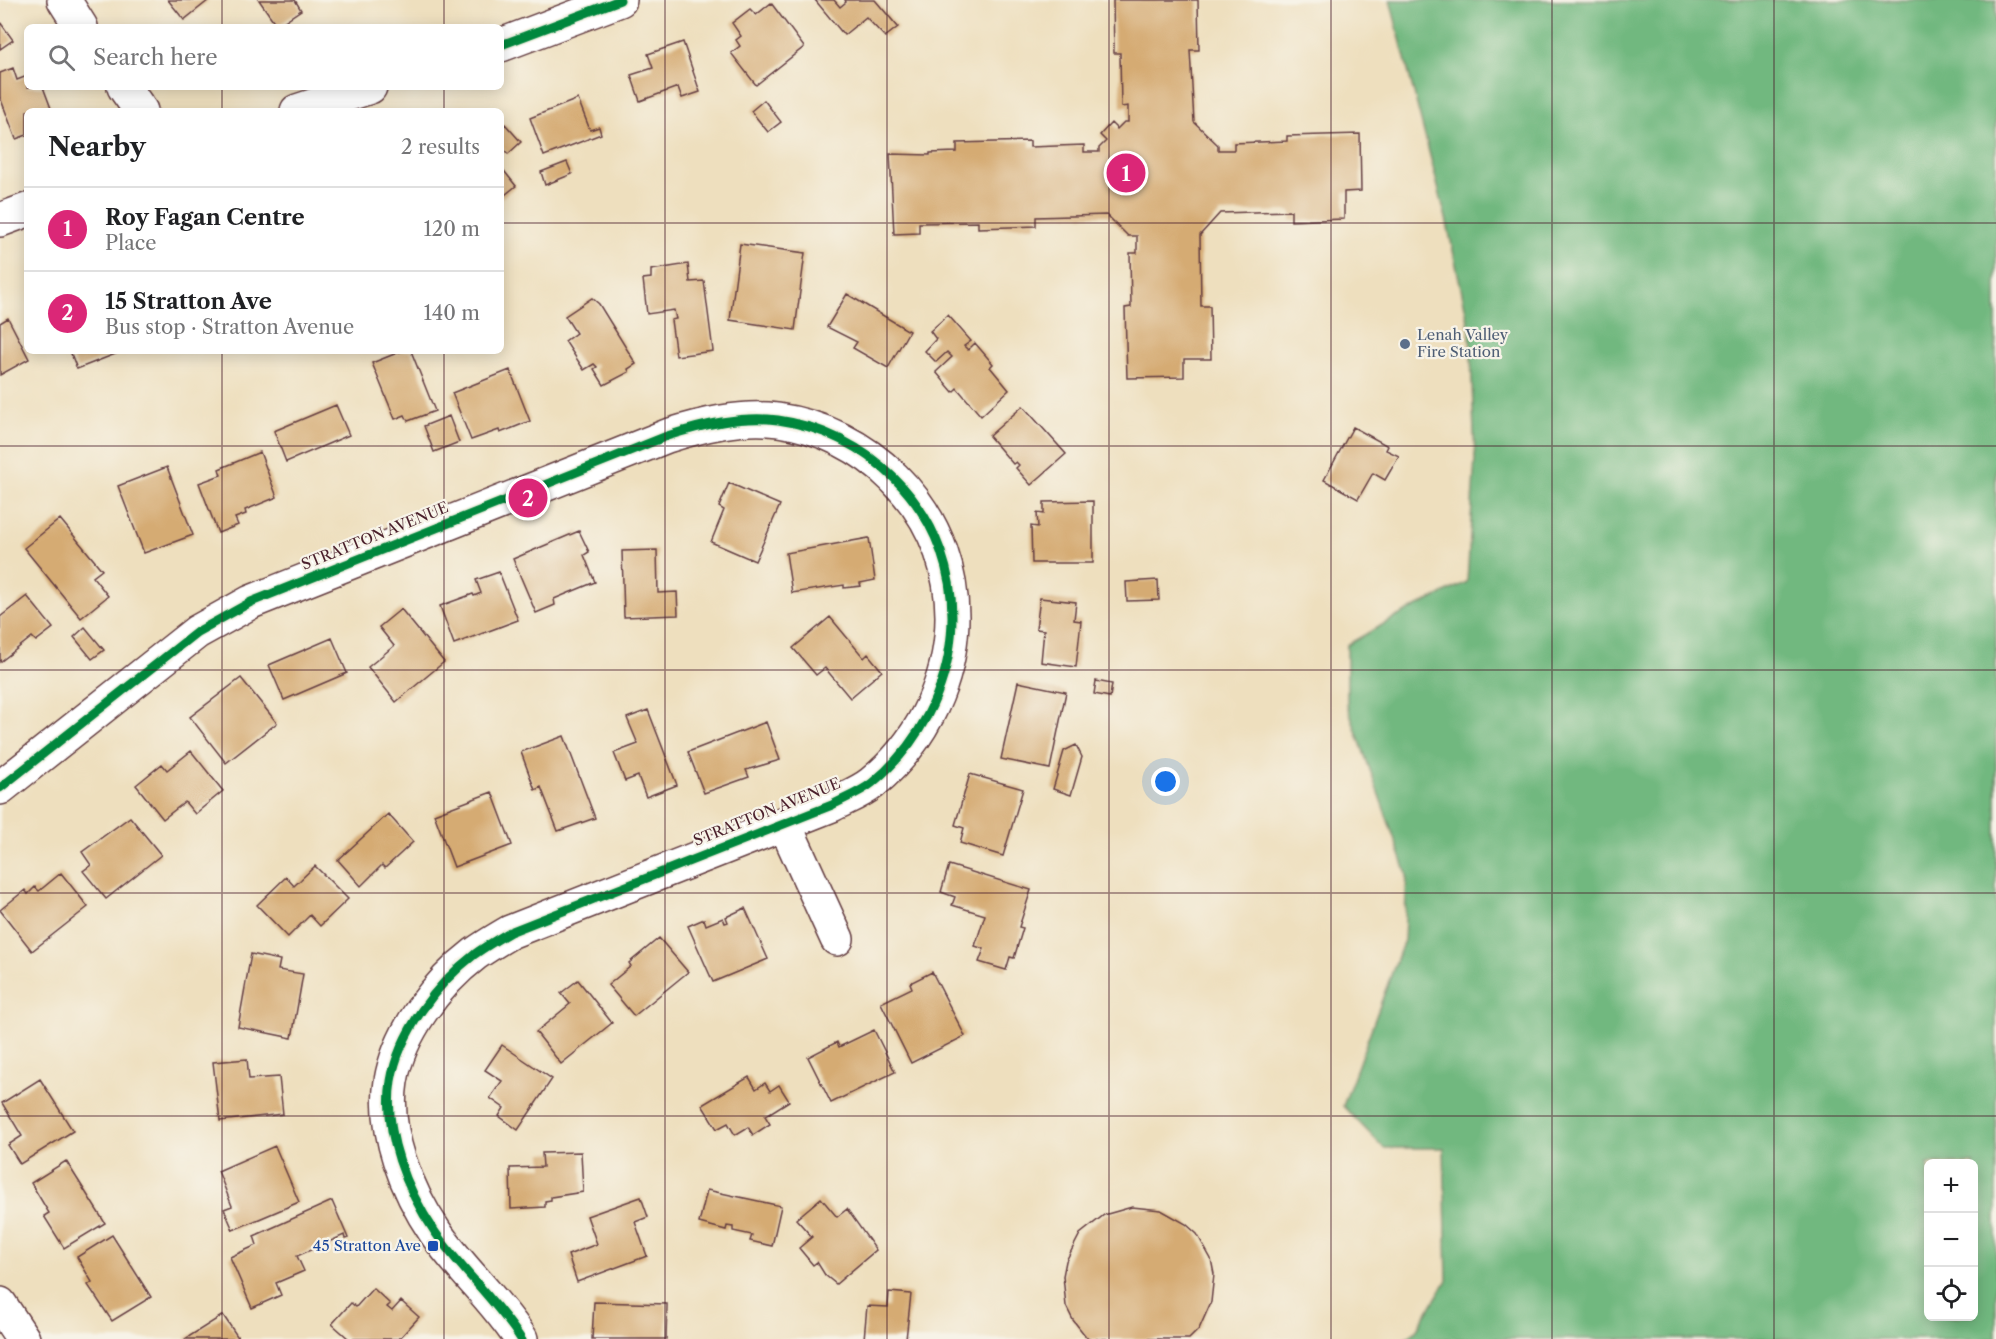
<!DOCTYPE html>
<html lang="en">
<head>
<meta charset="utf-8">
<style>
	body { margin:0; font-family:"Libre Caslon Text",serif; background:#f6f6f6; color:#202124 }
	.controls { position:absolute; right:18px; bottom:18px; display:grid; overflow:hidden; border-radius:9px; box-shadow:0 3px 15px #0003 }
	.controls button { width:54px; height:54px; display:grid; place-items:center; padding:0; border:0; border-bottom:2px solid #e0e0e0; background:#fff; color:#202124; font:30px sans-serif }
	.you { position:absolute; left:1166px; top:782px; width:21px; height:21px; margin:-15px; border:4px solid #fff; border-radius:50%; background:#1a73e8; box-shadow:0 0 0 9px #1a73e833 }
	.badge { display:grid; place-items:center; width:39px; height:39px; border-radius:50%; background:#db2777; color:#fff; font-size:20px; font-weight:700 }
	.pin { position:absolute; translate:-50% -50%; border:3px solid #fff; box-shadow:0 2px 6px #0006 }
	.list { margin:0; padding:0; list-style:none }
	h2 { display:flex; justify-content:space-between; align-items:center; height:78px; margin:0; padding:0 24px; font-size:26px }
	h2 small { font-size:20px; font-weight:400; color:#757577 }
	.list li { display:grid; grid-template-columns:39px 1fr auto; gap:18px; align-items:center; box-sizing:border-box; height:84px; padding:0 24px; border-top:2px solid #e0e0e0 }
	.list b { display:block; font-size:22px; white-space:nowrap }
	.list p { margin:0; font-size:20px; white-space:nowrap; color:#757577 }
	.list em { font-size:20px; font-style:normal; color:#757577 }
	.icon { flex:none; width:33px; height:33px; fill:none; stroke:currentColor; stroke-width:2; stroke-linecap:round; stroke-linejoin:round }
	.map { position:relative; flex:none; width:1996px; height:1339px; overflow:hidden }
	.search { position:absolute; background:#fff; box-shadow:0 3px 15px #0003; left:24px; top:24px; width:480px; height:66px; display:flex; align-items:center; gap:15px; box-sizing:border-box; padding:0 21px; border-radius:9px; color:#757577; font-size:22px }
	.panel { position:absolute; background:#fff; box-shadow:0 3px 15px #0003; left:24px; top:108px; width:480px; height:246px; border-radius:9px }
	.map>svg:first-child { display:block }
	.forest { fill:#71b87f; stroke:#5e6c55; stroke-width:1.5; fill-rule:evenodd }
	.building { fill:#d5ab73 }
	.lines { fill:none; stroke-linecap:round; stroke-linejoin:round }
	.minor-casing { stroke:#633c41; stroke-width:36 }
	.minor { stroke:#fff; stroke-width:33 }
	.cycleway-casing { stroke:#f7f3e8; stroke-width:13 }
	.cycleway { stroke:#00873e; stroke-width:9 }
	.grid { fill:none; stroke:#4a1f2b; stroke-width:1.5; stroke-opacity:0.55 }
	.service-dot { fill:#5c6f8a; stroke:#f7f3e8; stroke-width:2 }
	.transit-dot { fill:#1a4fb4; stroke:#f7f3e8; stroke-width:2 }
	.labels { text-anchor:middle; stroke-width:4.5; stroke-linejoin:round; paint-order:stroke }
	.service-label { font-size:15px; fill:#4e5e75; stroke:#f7f3e8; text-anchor:start }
	.street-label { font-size:15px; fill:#4a1f2b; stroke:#f7f3e8 }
	.transit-label { font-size:15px; fill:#164399; stroke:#f7f3e8; text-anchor:end }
</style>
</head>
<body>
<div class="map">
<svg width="1996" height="1339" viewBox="0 0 1996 1339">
	<rect width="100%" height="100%" fill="#f7f3e8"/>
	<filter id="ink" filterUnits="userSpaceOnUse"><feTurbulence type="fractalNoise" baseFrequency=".0167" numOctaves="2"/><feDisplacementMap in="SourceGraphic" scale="12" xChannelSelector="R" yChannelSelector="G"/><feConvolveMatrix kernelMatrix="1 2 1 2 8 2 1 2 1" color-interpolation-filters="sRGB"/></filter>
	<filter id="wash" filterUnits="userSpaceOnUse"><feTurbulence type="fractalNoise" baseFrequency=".008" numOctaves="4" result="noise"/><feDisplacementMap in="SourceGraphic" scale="24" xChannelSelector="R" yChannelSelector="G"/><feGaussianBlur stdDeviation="1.35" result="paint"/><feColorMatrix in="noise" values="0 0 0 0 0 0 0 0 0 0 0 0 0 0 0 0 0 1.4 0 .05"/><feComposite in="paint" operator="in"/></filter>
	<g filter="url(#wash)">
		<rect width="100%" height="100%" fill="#eedfbe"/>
		<!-- forest -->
		<path class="forest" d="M1390,0H1996V1339H1405L1415,1332L1447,1280L1444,1148H1384L1343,1106L1404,940L1407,874L1347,705V645L1396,617L1467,582L1475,459L1470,330L1446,218ZM1928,1164H1974V1316H1928Z"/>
		<g id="blocks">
			<!-- building -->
			<path class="building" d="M168,0H209L184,20Z
				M259,0H295L301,10L277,26Z
				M815,0H834L840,7L846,2L845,0H875L898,27L885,37L866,17L844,35Z
				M1113,0H1198L1199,50H1190L1194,122L1218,145V150H1234V143L1287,141V136L1360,134L1361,191L1344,192V219L1291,221V211L1220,213L1200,235L1201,306H1210L1211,359H1184V377L1127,378L1125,308L1131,307L1130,253H1137V236H1128L1107,215L1036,217V226L978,228V222L919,223V233L894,234L890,154L930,155V153L957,152V143L1030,141V147L1084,145V152H1099V148L1106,141L1100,135L1111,123L1117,129L1124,122H1128V106L1121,107L1120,53H1114Z
				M771,3L804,47L756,85L731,53L740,46L736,40L741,36L732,23L750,9L756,15Z
				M0,22L13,40L0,49Z
				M683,42L700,92L682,98L678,87L640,101L631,75L653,68L648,54Z
				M13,68L17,80L27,76V87H43L52,111H27V135L16,139L0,97V73Z
				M578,99L590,130L599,127L601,134L544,156L530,118Z
				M764,100L781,122L768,132L751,111Z
				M505,124L521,142L508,154L501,146V128Z
				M567,162L572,174L545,185L541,172Z
				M501,167L516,186L501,198Z
				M740,244L805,253L795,330L730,320Z
				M688,264L690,282L704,281L713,351L676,356L671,320L676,319L674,310L647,314L643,279L651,278V270Z
				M847,294L909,331L888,368L853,348L857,342L827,327Z
				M592,298L599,304L636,364L628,369L629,372L604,385L594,369L597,367L594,364L584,370L565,341L576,333L565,316Z
				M948,315L971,341L964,346L968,350L975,343L993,364L990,367L1009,390L981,416L957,388L953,392L936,372L952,357L947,352L936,362L925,351L936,339L930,331Z
				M8,318L29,359L0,375V323Z
				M70,351H123L77,369Z
				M402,351H411L435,411L408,421L405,415L395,419L372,363Z
				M510,370L530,421L500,433L499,430L471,440L452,393Z
				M336,405L349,435L286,462L274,431Z
				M1023,406L1066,454L1031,485L1016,468L1019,465L1016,462L1013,464L989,436Z
				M449,416L459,442L434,452L424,426Z
				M1353,427L1388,446L1386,450L1399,456L1385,480L1373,473L1358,499L1324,480Z
				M260,452L277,497L245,510L246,514L235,518L238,525L218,533L199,483L221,475L219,469Z
				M167,467L193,535L144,553L118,486Z
				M729,483L780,505L755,561L711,542L724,510L719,507Z
				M1093,501V563H1032L1031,526L1038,527L1037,513L1044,514V502Z
				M60,519L102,570L93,577L108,596L81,618L24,548Z
				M579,531L589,552L584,555L595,582L554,599L555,605L536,613L513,559Z
				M869,538L875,580L860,583L861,586L844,588V585L792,593L786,553Z
				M657,550L658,593L677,592L678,615L624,617L622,551Z
				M499,572L518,620L454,644L440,606L473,594L474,596L481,593L476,580Z
				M1158,580L1159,600L1127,601L1126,582Z
				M27,596L53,628L36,641L32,637L0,662V617Z
				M1040,598L1076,602L1074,620L1081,621L1076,667L1041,662L1044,630L1036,629Z
				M401,609L444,662L396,702L368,667L394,646L379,627Z
				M830,617L864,658L868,654L882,671L850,698L825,668L816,675L793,648Z
				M85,627L104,650L92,659L74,637Z
				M332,638L347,673L284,700L269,665Z
				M241,678L277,723L226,763L190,717Z
				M1096,681L1112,684L1110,697L1094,694Z
				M1018,682L1066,692L1050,769L1001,759Z
				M648,710L677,785L646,797L638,776L625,781L614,753L638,744L627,718Z
				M766,722L780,760L746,770L749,777L704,793L688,752Z
				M564,736L595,818L558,831L541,787L535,790L521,752Z
				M1076,745L1082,757L1071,795L1053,789L1064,751Z
				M191,751L223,791L195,814L185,802L163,819L136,785L162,764L167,770Z
				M970,774L1023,789L1003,856L960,843L964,828L955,825Z
				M492,792L512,845L454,867L434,814Z
				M388,814L413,842L385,868L382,865L361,886L338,860Z
				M130,817L161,855L106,899L83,871L91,865L82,852Z
				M949,865L1031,890L1019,927L1023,928L1014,958L1010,957L1006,970L979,962L984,949L975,946L985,915L952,905L955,897L941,892Z
				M315,866L348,899L320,926L310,915L288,937L257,905L286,877L294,886Z
				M61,873L88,907L32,951L0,910L25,890L28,894L35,887L39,891Z
				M745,908L768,959L713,982L688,926L704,919L706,925L723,918L725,923L728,922L726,917Z
				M659,938L688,972L634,1016L608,985L631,966L629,963Z
				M251,954L280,960L278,970L303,974L292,1038L238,1027Z
				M932,972L965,1036L911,1063L881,1003L912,988L910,983Z
				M578,980L612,1023L561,1064L536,1032L570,1004L561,993Z
				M874,1030L895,1072L831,1103L808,1057L837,1042L839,1047Z
				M502,1045L552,1079L518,1130L499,1116L504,1108L490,1098L502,1081L485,1070Z
				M247,1059L249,1079L279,1077L283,1114L220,1121L213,1062Z
				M749,1077L756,1089L765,1083L770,1091L779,1085L789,1101L765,1116L770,1124L753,1135L748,1127L735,1135L728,1123L717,1129L702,1105Z
				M40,1079L73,1131L20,1164L8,1145L22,1136L2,1103Z
				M275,1146L299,1202L233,1230L224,1209L232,1206L218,1171Z
				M581,1152L583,1192L551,1197V1200L545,1201V1207L511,1209L510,1168L543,1167L542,1153Z
				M66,1161L105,1223L64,1248L44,1216L49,1213L31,1183Z
				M707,1190L781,1206L772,1246L750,1241L752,1235L733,1231V1227L727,1226L726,1230L699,1223Z
				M641,1197L648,1217L635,1222L647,1256L577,1282L568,1255L597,1244L587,1216Z
				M821,1198L837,1217L847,1209L876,1250L836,1284L825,1275L817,1262L813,1265L799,1248L812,1237L796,1219Z
				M332,1201L348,1238L345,1239L344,1235L297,1256L304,1271L276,1283L281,1295L252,1308L230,1257L257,1245L254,1236Z
				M1132,1207L1161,1210L1186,1224L1197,1234L1211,1259L1214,1274L1211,1302L1199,1329L1189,1339H1088L1073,1320L1066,1306L1063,1276L1066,1261L1080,1234L1104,1215Z
				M112,1235L151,1297L112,1321L88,1285L92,1282L77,1257Z
				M373,1288L390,1304L387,1307L392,1311L401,1301L419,1317L399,1339H349L332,1324L351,1303L356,1307Z
				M889,1292L911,1294L906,1339H864L867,1306L888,1307Z
				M594,1302L667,1304L666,1339H592Z
				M223,1315L239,1339H185Z"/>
		</g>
	</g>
	<g filter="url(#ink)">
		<use href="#blocks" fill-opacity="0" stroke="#633c41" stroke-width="1.5"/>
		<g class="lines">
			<defs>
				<path id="minor" d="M64,0L81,27
					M501,45L620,0
					M124,87L141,111
					M297,111L370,87
					M0,220L27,210
					M0,788L197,632L251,602L667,436C702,425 741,415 778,420C822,426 863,447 894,478C982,565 966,706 872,783C861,792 845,798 832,805L510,932C498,939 486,946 475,954C437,983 399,1033 391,1081C383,1132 407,1191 435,1232C461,1270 496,1300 521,1339
					M784,823L837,939
					M0,1304L23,1339"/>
			</defs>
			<!-- minor casing -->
			<use href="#minor" class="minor-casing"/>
			<!-- minor -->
			<use href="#minor" class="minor"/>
			<defs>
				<path id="cycleway" d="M501,45L620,0
					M0,788L197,632L251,602L667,436C702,425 741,415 778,420C822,426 863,447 894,478C982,565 966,706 872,783C861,792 845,798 832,805L510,932C498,939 486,946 475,954C437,983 399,1033 391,1081C383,1132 407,1191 435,1232C461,1270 496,1300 521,1339"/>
			</defs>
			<!-- cycleway casing -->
			<use href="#cycleway" class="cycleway-casing"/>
			<!-- cycleway -->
			<use href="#cycleway" class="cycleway"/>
		</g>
	</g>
	<!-- grid -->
	<path class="grid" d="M222,0V27M444,0V27M665,0V1339M887,0V1339M1109,0V1339M1331,0V1339M1552,0V1339M1774,0V1339M222,87V111M444,87V111M0,223H27M501,223H1996M222,351V1339M444,351V1339M0,446H1996M0,670H1996M0,893H1996M0,1116H1996"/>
	<!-- markers -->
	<circle class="service-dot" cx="1405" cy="344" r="6"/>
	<rect class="transit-dot" x="427" y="1240" width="12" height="12" rx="3"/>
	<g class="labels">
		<!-- service labels -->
		<g class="service-label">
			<text x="1417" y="340">Lenah Valley<tspan x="1417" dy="17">Fire Station</tspan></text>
		</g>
		<!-- street labels -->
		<g class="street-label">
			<text transform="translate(375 536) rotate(-22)" y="5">STRATTON AVENUE</text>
			<text transform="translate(767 812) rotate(-22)" y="5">STRATTON AVENUE</text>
		</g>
		<!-- transit labels -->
		<g class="transit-label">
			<text x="421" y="1251">45 Stratton Ave</text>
		</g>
	</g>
</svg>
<div class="controls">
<button>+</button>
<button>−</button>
<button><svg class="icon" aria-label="locate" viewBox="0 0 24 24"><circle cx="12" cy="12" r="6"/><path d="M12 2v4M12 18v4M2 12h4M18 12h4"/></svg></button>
</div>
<div class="you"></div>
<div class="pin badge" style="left:1126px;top:173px">1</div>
<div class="pin badge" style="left:528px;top:498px">2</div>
<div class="search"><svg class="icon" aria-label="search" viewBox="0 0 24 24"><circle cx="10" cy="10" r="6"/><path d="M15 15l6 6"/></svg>Search here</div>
<section class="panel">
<h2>Nearby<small>2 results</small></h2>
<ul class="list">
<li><span class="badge">1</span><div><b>Roy Fagan Centre</b><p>Place</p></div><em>120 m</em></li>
<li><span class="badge">2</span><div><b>15 Stratton Ave</b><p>Bus stop · Stratton Avenue</p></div><em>140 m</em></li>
</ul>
</section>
</div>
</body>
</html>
